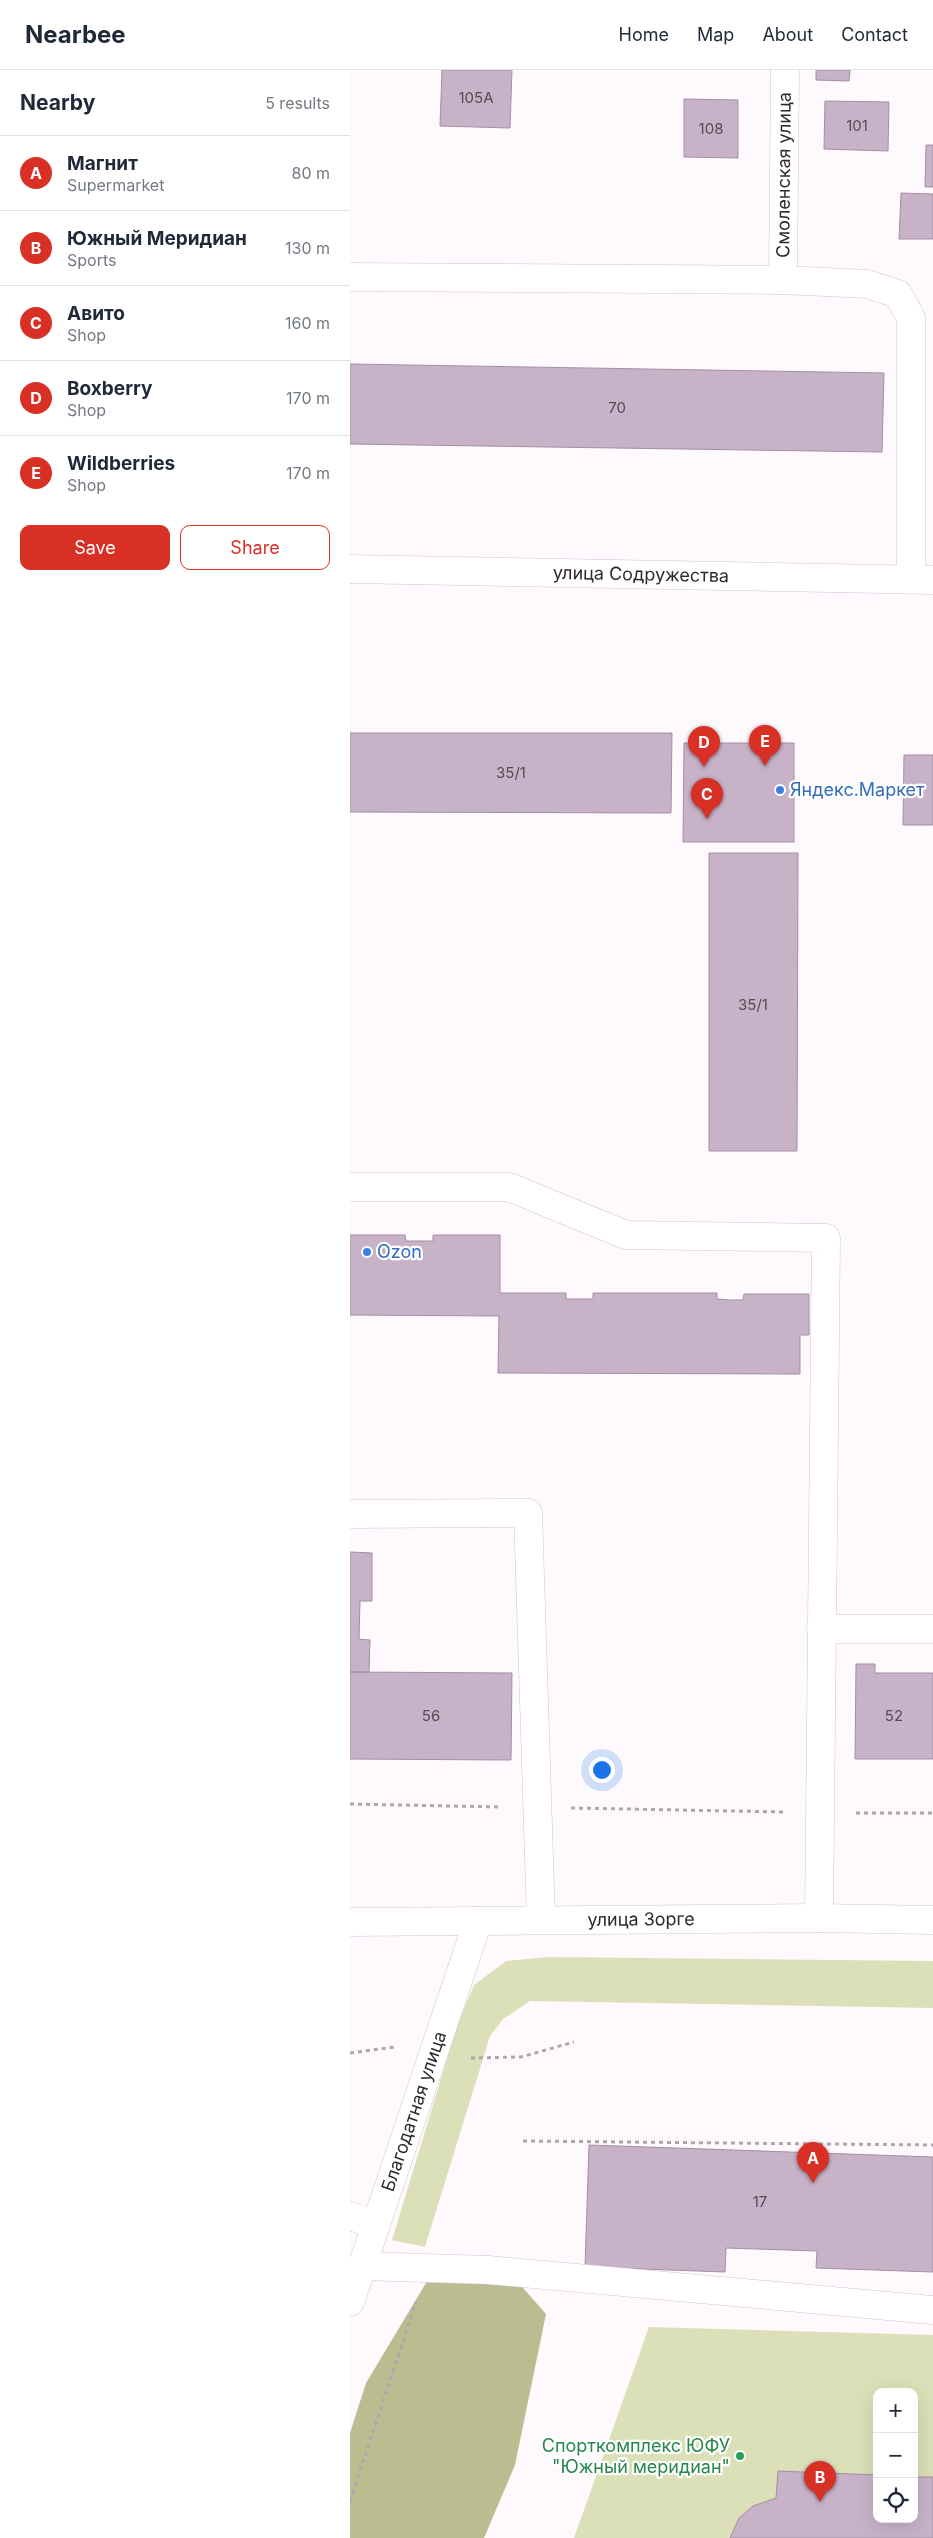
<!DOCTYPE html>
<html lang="en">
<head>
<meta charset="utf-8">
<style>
	body { margin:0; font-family:Inter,sans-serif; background:#f6f6f7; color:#1f2937 }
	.controls { position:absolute; right:15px; bottom:15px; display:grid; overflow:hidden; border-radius:10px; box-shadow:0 5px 20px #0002 }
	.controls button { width:45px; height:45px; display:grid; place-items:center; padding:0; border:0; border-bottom:1px solid #e0e1e3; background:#fff; color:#1f2937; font:25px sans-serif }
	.you { position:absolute; left:251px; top:1699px; width:18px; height:18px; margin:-12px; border:4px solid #fff; border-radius:50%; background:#1a73e8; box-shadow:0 0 0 8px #1a73e833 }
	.badge { display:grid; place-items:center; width:32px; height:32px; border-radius:50%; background:#d93025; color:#fff; font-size:16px; font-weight:700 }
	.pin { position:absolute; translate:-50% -41px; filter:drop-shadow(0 1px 2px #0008) }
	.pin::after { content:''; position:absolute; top:26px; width:18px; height:15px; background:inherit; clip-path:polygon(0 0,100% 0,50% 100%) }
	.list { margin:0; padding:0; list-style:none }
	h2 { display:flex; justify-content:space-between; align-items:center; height:65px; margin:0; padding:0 20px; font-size:21px }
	h2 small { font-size:16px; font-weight:400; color:#747a83 }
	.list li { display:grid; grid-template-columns:32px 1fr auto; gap:15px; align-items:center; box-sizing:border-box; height:75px; padding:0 20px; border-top:1px solid #e0e1e3 }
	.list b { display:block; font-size:19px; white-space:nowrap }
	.list p { margin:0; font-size:16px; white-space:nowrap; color:#747a83 }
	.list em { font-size:16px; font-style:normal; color:#747a83 }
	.actions { display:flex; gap:10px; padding:15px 20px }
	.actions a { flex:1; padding:11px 0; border:1px solid #d93025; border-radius:10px; text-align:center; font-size:18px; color:#d93025 }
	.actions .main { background:#d93025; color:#fff }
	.icon { flex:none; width:28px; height:28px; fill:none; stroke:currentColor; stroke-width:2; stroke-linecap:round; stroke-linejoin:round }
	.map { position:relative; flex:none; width:583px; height:2468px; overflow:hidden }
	header { display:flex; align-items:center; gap:30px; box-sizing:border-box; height:70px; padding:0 25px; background:#fff; border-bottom:1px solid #e0e1e3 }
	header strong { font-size:24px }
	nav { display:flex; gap:28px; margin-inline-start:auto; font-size:18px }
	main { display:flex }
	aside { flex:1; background:#fff }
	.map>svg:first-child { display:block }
	.green { fill:#dce0b8; fill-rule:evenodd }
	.forest { fill:#b9bd90 }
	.building { fill:#c8b2c8; stroke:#a48ea4 }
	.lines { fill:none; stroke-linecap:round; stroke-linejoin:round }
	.minor-casing { stroke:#d6bed5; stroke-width:29 }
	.major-casing { stroke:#d6bed5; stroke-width:29 }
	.path { stroke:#aea8ae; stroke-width:3; stroke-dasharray:4 4; stroke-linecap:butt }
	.minor { stroke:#fff; stroke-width:28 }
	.major { stroke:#fff; stroke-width:28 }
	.shop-dot { fill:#3f7fe0; stroke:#fff; stroke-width:2 }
	.leisure-dot { fill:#2e9e5b; stroke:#fff; stroke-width:2 }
	.labels { text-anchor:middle; stroke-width:4.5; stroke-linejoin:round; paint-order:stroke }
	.number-label { font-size:15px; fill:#564a56 }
	.street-label { font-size:18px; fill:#302730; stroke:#fff }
	.shop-label { font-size:18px; fill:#366cbe; stroke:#fff; text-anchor:start }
	.leisure-label { font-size:18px; fill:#27864d; stroke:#fff; text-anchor:end }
</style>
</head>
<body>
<header>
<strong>Nearbee</strong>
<nav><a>Home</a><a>Map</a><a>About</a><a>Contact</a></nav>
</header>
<main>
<aside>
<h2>Nearby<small>5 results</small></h2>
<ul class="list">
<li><span class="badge">A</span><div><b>Магнит</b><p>Supermarket</p></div><em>80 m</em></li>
<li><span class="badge">B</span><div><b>Южный Меридиан</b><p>Sports</p></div><em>130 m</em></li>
<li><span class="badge">C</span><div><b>Авито</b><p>Shop</p></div><em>160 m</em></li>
<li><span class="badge">D</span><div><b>Boxberry</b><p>Shop</p></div><em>170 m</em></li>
<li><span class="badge">E</span><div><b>Wildberries</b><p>Shop</p></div><em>170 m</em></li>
</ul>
<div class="actions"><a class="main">Save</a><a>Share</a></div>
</aside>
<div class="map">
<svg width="583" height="2468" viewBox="0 0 583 2468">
	<rect width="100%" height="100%" fill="#fef9fd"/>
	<!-- green -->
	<path class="green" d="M198,1887L583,1891V1938L180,1931L153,1949L140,1966L75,2177L42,2170L108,1953L124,1915L156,1891Z
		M299,2257L583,2265V2468H224ZM527,2322H564V2449H527Z"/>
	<!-- forest -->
	<path class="forest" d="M82,2203L166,2210L196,2244L165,2395L134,2468H0V2363L16,2313Z"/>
	<!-- building -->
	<path class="building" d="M92,0H162L160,58L90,56Z
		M466,0H500L499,11L466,10Z
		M334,29L388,30V88L334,87Z
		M475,31L539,32L538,81L474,79Z
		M576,75H583V117H575Z
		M551,123L583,124V169H549Z
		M0,294L534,303L532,382L0,374Z
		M0,663H322L321,743L0,742Z
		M334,673H444V772H333Z
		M554,685H583V755H553Z
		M359,783H448L447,1081H359Z
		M0,1165H55L56,1171H83V1165H150V1223H216V1229H243V1223H367V1229L380,1230H393L394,1224H459V1265H450V1304L148,1303L149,1246L0,1245Z
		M0,1482L22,1483V1531H10L9,1569L20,1570L19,1602H0Z
		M506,1594H525V1603H583V1689H505Z
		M0,1602L162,1603L161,1690L0,1689Z
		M239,2075L583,2087V2202L466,2198L467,2181L376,2178L375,2202L235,2197Z
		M428,2401L527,2405V2449H564V2407H583V2468H380L389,2448L403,2436L426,2428Z"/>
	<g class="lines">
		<defs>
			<g id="minor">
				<path d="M0,207L433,210L517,214L548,224L561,248V509"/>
				<path id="s1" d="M433,210L435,0"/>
				<path id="s2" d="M0,499L583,510"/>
				<path d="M0,1117H159L276,1165L476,1168L469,1848"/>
				<path d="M0,1444L178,1443L191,1850"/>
				<path d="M471,1559H583"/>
				<path d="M0,2146L26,2154"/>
				<path d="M12,2196L138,2200L583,2240"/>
				<path id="s3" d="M0,2232L128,1851"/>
			</g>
			<g id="major">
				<path id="s4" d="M0,1852L469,1848L583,1850"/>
			</g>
		</defs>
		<!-- minor casing -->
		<use href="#minor" class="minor-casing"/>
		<!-- major casing -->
		<use href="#major" class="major-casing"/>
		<!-- path -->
		<path class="path" d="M0,1734L152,1737
			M221,1738L435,1742
			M506,1743H583
			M0,1983L45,1977
			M121,1988L171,1987L224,1972
			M173,2071L583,2075
			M0,2431L66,2232"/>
		<!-- minor -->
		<use href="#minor" class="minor"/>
		<!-- major -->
		<use href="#major" class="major"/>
	</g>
	<!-- markers -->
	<g class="shop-dot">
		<circle cx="430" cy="720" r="5"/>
		<circle cx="17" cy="1182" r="5"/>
	</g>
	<circle class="leisure-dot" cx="390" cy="2386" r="5"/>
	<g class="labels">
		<!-- number labels -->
		<g class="number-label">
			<text x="126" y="33">105А</text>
			<text x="507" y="61">101</text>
			<text x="361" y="64">108</text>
			<text x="267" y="343">70</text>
			<text x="161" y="708">35/1</text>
			<text x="403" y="940">35/1</text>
			<text x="81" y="1651">56</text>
			<text x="544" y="1651">52</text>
			<text x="410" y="2137">17</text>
		</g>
		<!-- street labels -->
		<g class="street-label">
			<text dy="6" stroke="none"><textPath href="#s1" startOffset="105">Смоленская улица</textPath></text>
			<text dy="6" stroke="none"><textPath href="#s2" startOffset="291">улица Содружества</textPath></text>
			<text dy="6" stroke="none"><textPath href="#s4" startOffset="291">улица Зорге</textPath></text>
			<text dy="6" stroke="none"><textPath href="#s3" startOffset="201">Благодатная улица</textPath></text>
		</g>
		<!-- shop labels -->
		<g class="shop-label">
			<text x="440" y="726">Яндекс.Маркет</text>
			<text x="27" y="1188">Ozon</text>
		</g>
		<!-- leisure labels -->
		<g class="leisure-label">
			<text x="380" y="2382">Спорткомплекс ЮФУ<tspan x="380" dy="21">"Южный меридиан"</tspan></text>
		</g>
	</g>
</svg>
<div class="controls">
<button>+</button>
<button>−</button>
<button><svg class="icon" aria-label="locate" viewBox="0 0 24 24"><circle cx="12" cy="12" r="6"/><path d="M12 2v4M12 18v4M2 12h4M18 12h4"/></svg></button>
</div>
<div class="you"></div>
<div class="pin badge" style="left:463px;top:2113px">A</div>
<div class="pin badge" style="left:470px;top:2432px">B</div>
<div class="pin badge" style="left:357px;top:749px">C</div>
<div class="pin badge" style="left:354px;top:697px">D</div>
<div class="pin badge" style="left:415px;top:696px">E</div>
</div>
</main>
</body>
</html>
